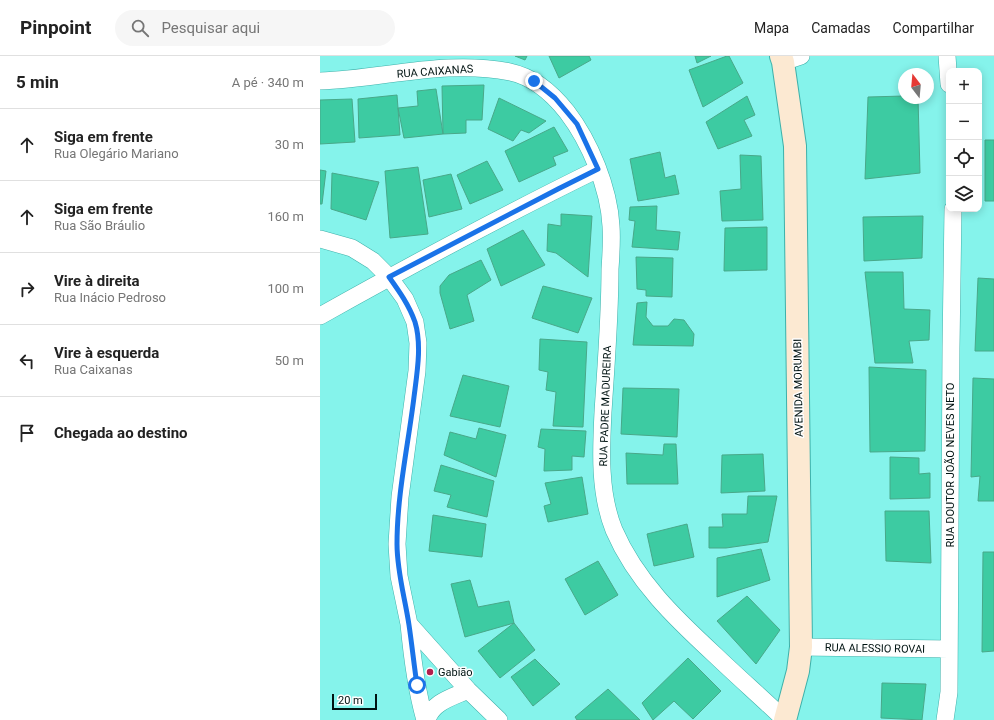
<!DOCTYPE html>
<html lang="pt">
<head>
<meta charset="utf-8">
<style>
	body { margin:0; font-family:Roboto,sans-serif; background:#f6f6f6; color:#222 }
	.controls { position:absolute; right:12px; top:12px; display:grid; overflow:hidden; border-radius:8px; box-shadow:0 2px 10px #0003 }
	.controls button { width:36px; height:36px; display:grid; place-items:center; padding:0; border:0; border-bottom:1px solid #e0e0e0; background:#fff; color:#222; font:20px sans-serif }
	.compass { position:absolute; left:578px; top:12px; width:36px; height:36px; border-radius:50%; background:#fff; box-shadow:0 2px 10px #0003; rotate:344deg }
	.scale { position:absolute; left:12px; bottom:10px; width:45px; box-sizing:border-box; padding-left:4px; border:2px solid #001312; border-top:0; font-size:11px; line-height:14px; white-space:nowrap; color:#001312; -webkit-text-stroke:3px #fefefe; paint-order:stroke }
	.stop { position:absolute; width:12px; height:12px; margin:-9px; border:3px solid #1a73e8; border-radius:50%; background:#fff }
	.stop.end { background:#1a73e8; border-color:#fff; box-shadow:0 1px 4px #0008 }
	.list { margin:0; padding:0; list-style:none }
	h2 { display:flex; justify-content:space-between; align-items:center; height:52px; margin:0; padding:0 16px; font-size:17px }
	h2 small { font-size:13px; font-weight:400; color:#767676 }
	.list li { display:grid; grid-template-columns:26px 1fr auto; gap:12px; align-items:center; box-sizing:border-box; height:72px; padding:0 16px; border-top:1px solid #e0e0e0 }
	.list b { display:block; font-size:15px; white-space:nowrap }
	.list p { margin:0; font-size:13px; white-space:nowrap; color:#767676 }
	.list em { font-size:13px; font-style:normal; color:#767676 }
	.icon { flex:none; width:22px; height:22px; fill:none; stroke:currentColor; stroke-width:2; stroke-linecap:round; stroke-linejoin:round }
	.map { position:relative; flex:none; width:674px; height:664px; overflow:hidden }
	header { display:flex; align-items:center; gap:24px; box-sizing:border-box; height:56px; padding:0 20px; background:#fff; border-bottom:1px solid #e0e0e0 }
	header strong { font-size:19px }
	nav { display:flex; gap:22px; margin-inline-start:auto; font-size:14px }
	.search { width:280px; height:36px; background:#f6f6f6; display:flex; align-items:center; gap:10px; box-sizing:border-box; padding:0 14px; border-radius:22px; color:#767676; font-size:15px }
	main { display:flex }
	aside { flex:1; background:#fff }
	.map>svg:first-child { display:block }
	.building { fill:#3dcba2; stroke:#48a889 }
	.lines { fill:none; stroke-linecap:round; stroke-linejoin:round }
	.street-casing { stroke:#3eb1aa; stroke-width:18 }
	.secondary-casing { stroke:#3eb1aa; stroke-width:24 }
	.street { stroke:#fff; stroke-width:17 }
	.secondary { stroke:#fce9d2; stroke-width:22 }
	.route { stroke:#1a73e8; stroke-width:5 }
	.poi-dot { fill:#b11f4d; stroke:#fefefe; stroke-width:1.5 }
	.labels { text-anchor:middle; stroke-width:3; stroke-linejoin:round; paint-order:stroke }
	.street-label { font-size:11px; fill:#001312; stroke:#fefefe }
	.poi-label { font-size:11px; fill:#001312; stroke:#fefefe; text-anchor:start }
</style>
</head>
<body>
<header>
<strong>Pinpoint</strong>
<div class="search"><svg class="icon" aria-label="search" viewBox="0 0 24 24"><circle cx="10" cy="10" r="6"/><path d="M15 15l6 6"/></svg>Pesquisar aqui</div>
<nav><a>Mapa</a><a>Camadas</a><a>Compartilhar</a></nav>
</header>
<main>
<aside>
<h2>5 min<small>A pé · 340 m</small></h2>
<ul class="list">
<li><svg class="icon" aria-label="ahead" viewBox="0 0 24 24"><path d="M12 20V5M6 11l6-6 6 6"/></svg><div><b>Siga em frente</b><p>Rua Olegário Mariano</p></div><em>30 m</em></li>
<li><svg class="icon" aria-label="ahead" viewBox="0 0 24 24"><path d="M12 20V5M6 11l6-6 6 6"/></svg><div><b>Siga em frente</b><p>Rua São Bráulio</p></div><em>160 m</em></li>
<li><svg class="icon" aria-label="right" viewBox="0 0 24 24"><path d="M7 20v-9h11M14 6l5 5-5 5"/></svg><div><b>Vire à direita</b><p>Rua Inácio Pedroso</p></div><em>100 m</em></li>
<li><svg class="icon" aria-label="left" viewBox="0 0 24 24"><path d="M17 20v-9H6M10 6l-5 5 5 5"/></svg><div><b>Vire à esquerda</b><p>Rua Caixanas</p></div><em>50 m</em></li>
<li><svg class="icon" aria-label="arrive" viewBox="0 0 24 24"><path d="M6 21V4h12l-3 4 3 4H6"/></svg><div><b>Chegada ao destino</b></div></li>
</ul>
</aside>
<div class="map">
<svg width="674" height="664" viewBox="0 0 674 664">
	<rect width="100%" height="100%" fill="#85f3eb"/>
	<!-- building -->
	<path class="building" d="M195,0H207L205,4Z
		M229,0H269L271,4L239,22Z
		M375,0H391L377,7Z
		M407,0H409L423,27L383,51L369,14Z
		M164,29L162,64H146V77L123,78L122,30Z
		M116,33L123,78L84,82L78,52L98,50L97,35Z
		M77,39L80,79L39,82L38,43Z
		M427,40L435,59L424,64L432,80L398,93L386,66Z
		M584,40V42H598L600,117L545,123L548,41Z
		M179,42L226,65L209,77L201,74L193,85L168,73Z
		M32,43L35,86L0,88V44Z
		M234,71L248,95L233,101L236,109L199,126L185,95Z
		M665,84H674V145H665Z
		M340,96L345,122L355,119L359,138L318,145L310,103Z
		M420,99L441,100L443,164L402,165L400,135L421,133Z
		M167,105L183,134L150,148L137,119Z
		M98,111L108,178L70,182L65,115Z
		M0,114L6,115L2,148H0Z
		M12,117L59,126L46,164L11,153Z
		M131,118L142,153L109,161L103,124Z
		M337,150L336,174L360,176L358,194L312,191L315,165L309,164L310,151Z
		M241,158L272,160L268,221L236,197L227,195L228,168L241,170Z
		M603,160L602,202L544,205L543,161Z
		M447,171V214L404,215L405,172Z
		M203,174L225,209L181,230L167,193Z
		M316,201L353,202L352,241L326,240V234L317,233Z
		M161,204L171,224L147,239L154,265L130,273L120,237V230L129,219Z
		M545,216H583L584,253L610,254L609,284L589,285L593,307H555Z
		M658,222L674,223V295H655Z
		M223,230L272,242L258,277L212,262Z
		M327,246L326,261L333,270H348L354,263L364,264L374,278L373,290L313,289L317,247Z
		M220,283L267,286L263,371L233,370L236,336L226,334L228,316L219,314Z
		M549,311L606,314L605,395L550,396Z
		M143,319L189,330L180,371L130,360Z
		M653,322L674,323V445H658L660,420L651,421Z
		M303,332L359,333L357,381L301,378Z
		M159,372L186,379L176,421L124,399L130,376L156,383Z
		M221,373L266,375L264,401L252,400V414L224,415L225,393L218,391Z
		M344,388H356L358,428H307L306,397L343,399Z
		M443,398L445,435L401,437L402,399Z
		M570,401L599,402V418L610,417V442L570,443Z
		M121,409L174,425L167,461L127,451L131,439L114,435Z
		M262,421L268,458L228,466L224,450L231,448L225,427Z
		M428,440H457L448,486L406,492H389V471H403L402,458H427Z
		M565,455H609L611,507L566,505Z
		M113,459L166,468L162,501L109,495Z
		M367,468L374,501L334,510L327,478Z
		M441,493L450,524L397,541V502Z
		M663,496H674V595L662,596Z
		M278,505L298,539L265,559L245,523Z
		M150,524L158,551L189,545L194,567L145,581L131,528Z
		M427,540L460,574L436,608L397,565Z
		M194,567L215,594L180,622L158,595Z
		M368,602L401,635L373,663L354,645L333,664L322,647Z
		M215,603L240,628L213,650L191,621Z
		M562,627L606,628L602,664L561,662Z
		M288,633L320,664H257L255,661Z"/>
	<g class="lines">
		<defs>
			<path id="street" d="M627,0L629,28
				M463,6L481,0
				M0,25C63,23 126,3 190,16C214,21 232,37 247,56C270,86 289,132 291,170C292,184 291,199 290,213C290,261 286,309 283,356C281,395 279,437 294,474C316,525 355,562 395,599C418,621 442,642 465,664
				M0,183L32,192L53,205L69,221L85,243L95,266L98,287L97,315L80,441L77,488L79,520L89,568L148,634L179,664
				M0,260C91,209 184,159 278,113
				M89,568C92,600 96,633 105,664
				M481,591L629,593
				M107,664C112,646 133,641 148,634
				M625,664L629,636L631,292L633,153"/>
			<path id="secondary" d="M461,0L463,6L475,90L481,591L478,615L465,664"/>
		</defs>
		<!-- street casing -->
		<use href="#street" class="street-casing"/>
		<!-- secondary casing -->
		<use href="#secondary" class="secondary-casing"/>
		<!-- street -->
		<use href="#street" class="street"/>
		<!-- secondary -->
		<use href="#secondary" class="secondary"/>
	</g>
	<g class="lines">
		<!-- route -->
		<path class="route" d="M97,629C94,609 92,589 89,569C85,542 77,516 77,488C77,439 88,390 94,341C97,317 102,289 95,266C89,249 79,235 69,221L238,133L278,113L257,68L235,42L214,25"/>
	</g>
	<!-- markers -->
	<circle class="poi-dot" cx="110" cy="616" r="4"/>
	<g class="labels">
		<!-- street labels -->
		<g class="street-label">
			<text transform="translate(115 15) rotate(-4)" y="4">RUA CAIXANAS</text>
			<text transform="translate(478 332) rotate(-91)" y="4">AVENIDA MORUMBI</text>
			<text transform="translate(285 350) rotate(-88)" y="4">RUA PADRE MADUREIRA</text>
			<text transform="translate(630 409) rotate(-90)" y="4">RUA DOUTOR JOÃO NEVES NETO</text>
			<text transform="translate(555 592) rotate(1)" y="4">RUA ALESSIO ROVAI</text>
		</g>
		<!-- poi labels -->
		<g class="poi-label">
			<text x="118" y="620">Gabião</text>
		</g>
	</g>
</svg>
<div class="controls">
<button>+</button>
<button>−</button>
<button><svg class="icon" aria-label="locate" viewBox="0 0 24 24"><circle cx="12" cy="12" r="6"/><path d="M12 2v4M12 18v4M2 12h4M18 12h4"/></svg></button>
<button><svg class="icon" aria-label="layers" viewBox="0 0 24 24"><path d="M12 4l9 5-9 5-9-5zM3 14l9 5 9-5"/></svg></button>
</div>
<svg class="compass" viewBox="-18 -18 36 36"><path d="M0-13l5 13h-10z" fill="#e53935"/><path d="M0 13l5-13h-10z" fill="#767676"/></svg>
<div class="scale">20 m</div>
<div class="stop" style="left:97px;top:629px"></div>
<div class="stop end" style="left:214px;top:25px"></div>
</div>
</main>
</body>
</html>
